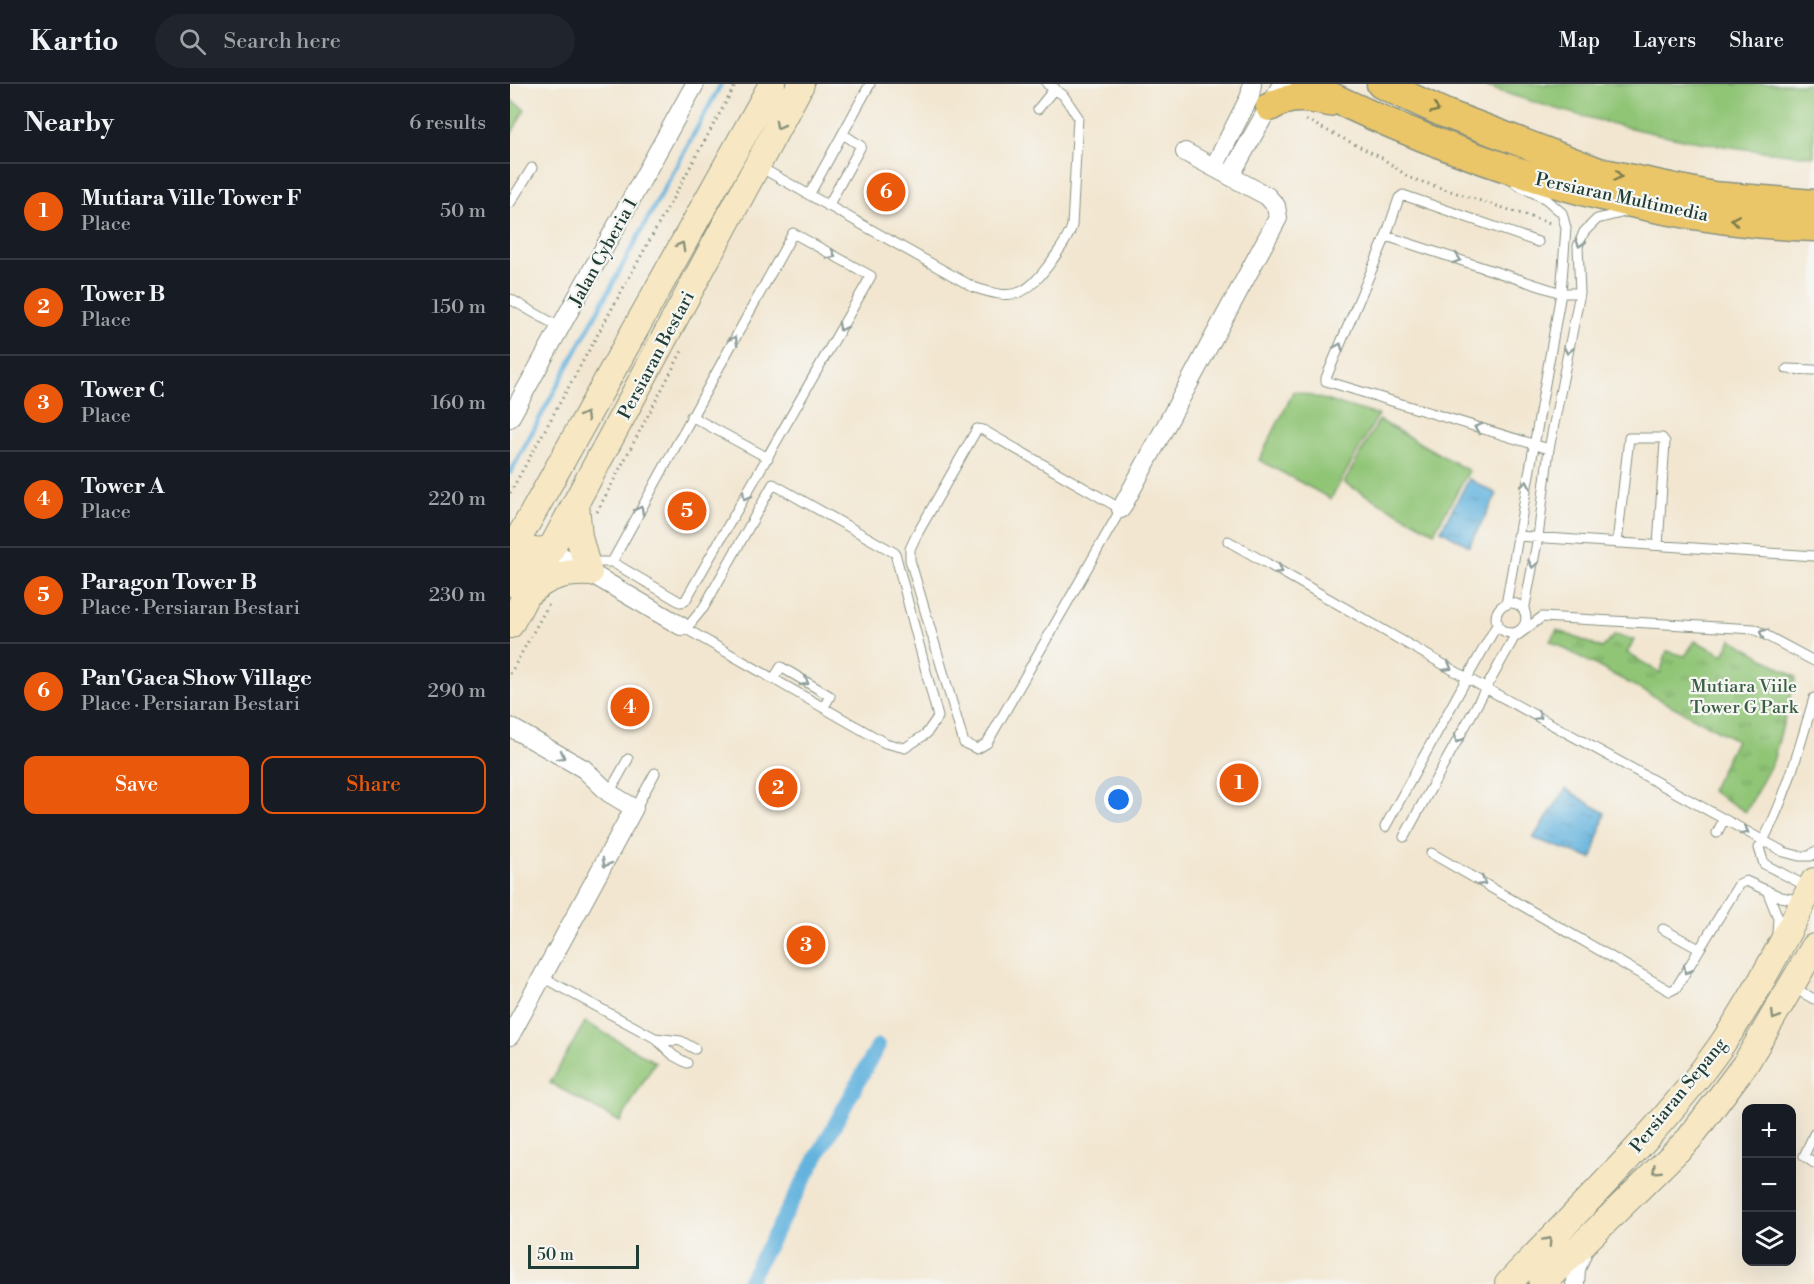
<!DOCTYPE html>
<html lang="en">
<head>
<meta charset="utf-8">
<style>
	body { margin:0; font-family:"Libre Bodoni",serif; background:#20242c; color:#f1f3f6 }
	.controls { position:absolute; right:18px; bottom:18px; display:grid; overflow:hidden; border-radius:12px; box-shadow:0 6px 24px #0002 }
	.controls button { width:54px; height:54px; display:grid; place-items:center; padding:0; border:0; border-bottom:2px solid #363941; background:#171b24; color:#f1f3f6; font:30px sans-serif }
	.scale { position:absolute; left:18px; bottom:15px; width:111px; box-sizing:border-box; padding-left:6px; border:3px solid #1f3d34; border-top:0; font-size:16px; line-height:21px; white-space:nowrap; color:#1f3d34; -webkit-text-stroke:4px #f6f6f2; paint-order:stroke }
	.you { position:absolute; left:609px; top:716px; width:21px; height:21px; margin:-15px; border:4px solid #fff; border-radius:50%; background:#1a73e8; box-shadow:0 0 0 9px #1a73e833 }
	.badge { display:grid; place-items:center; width:39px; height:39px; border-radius:50%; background:#ea580c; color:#fff; font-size:20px; font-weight:700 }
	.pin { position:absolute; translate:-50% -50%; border:3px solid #fff; box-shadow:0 2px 6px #0006 }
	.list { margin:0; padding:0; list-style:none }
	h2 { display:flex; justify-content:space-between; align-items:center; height:78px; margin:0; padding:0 24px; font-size:26px }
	h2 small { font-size:20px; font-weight:400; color:#9ea1a6 }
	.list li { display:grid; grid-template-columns:39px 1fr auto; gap:18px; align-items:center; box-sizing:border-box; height:96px; padding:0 24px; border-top:2px solid #363941 }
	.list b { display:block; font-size:22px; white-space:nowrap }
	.list p { margin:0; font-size:20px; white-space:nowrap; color:#9ea1a6 }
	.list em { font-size:20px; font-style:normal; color:#9ea1a6 }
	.actions { display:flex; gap:12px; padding:18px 24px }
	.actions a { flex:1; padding:14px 0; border:2px solid #ea580c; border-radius:12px; text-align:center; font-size:21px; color:#ea580c }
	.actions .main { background:#ea580c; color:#fff }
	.icon { flex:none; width:33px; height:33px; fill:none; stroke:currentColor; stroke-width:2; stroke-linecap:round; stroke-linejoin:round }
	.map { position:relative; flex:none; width:1304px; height:1200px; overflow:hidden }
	header { display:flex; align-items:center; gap:36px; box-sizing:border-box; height:84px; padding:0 30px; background:#171b24; border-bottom:2px solid #363941 }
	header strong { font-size:28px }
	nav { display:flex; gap:33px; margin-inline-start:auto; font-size:21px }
	.search { width:420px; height:54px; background:#20242c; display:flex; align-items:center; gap:15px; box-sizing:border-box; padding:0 21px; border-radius:33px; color:#9ea1a6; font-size:22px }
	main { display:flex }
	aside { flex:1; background:#171b24 }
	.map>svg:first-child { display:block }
	.grass { fill:#90c576; stroke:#588155; stroke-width:1.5 }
	.park { fill:url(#park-tufts); stroke:#588155; stroke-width:1.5 }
	.water { fill:url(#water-ripples); stroke:#427889; stroke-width:1.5 }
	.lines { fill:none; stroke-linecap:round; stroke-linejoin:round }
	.stream { stroke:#64b3de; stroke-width:4.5 }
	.canal { stroke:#64b3de; stroke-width:15 }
	.lane-casing { stroke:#889282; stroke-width:11 }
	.street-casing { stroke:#889282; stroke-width:20 }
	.secondary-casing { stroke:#889282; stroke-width:28 }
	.primary-casing { stroke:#889282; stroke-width:31 }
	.path { stroke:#889282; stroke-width:3; stroke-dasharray:1.5 4.5; stroke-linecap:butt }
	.lane { stroke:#fff; stroke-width:9 }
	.street { stroke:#fff; stroke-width:18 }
	.secondary { stroke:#f7e8c3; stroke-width:26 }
	.primary { stroke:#ebc669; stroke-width:28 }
	.oneway { stroke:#7b7b4c }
	.oneway2 { stroke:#8b927c }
	.oneway3 { stroke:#8f9e9a }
	.labels { text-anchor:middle; stroke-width:4.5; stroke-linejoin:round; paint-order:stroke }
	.street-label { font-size:18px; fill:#1f3d34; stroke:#f6f6f2 }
	.park-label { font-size:18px; fill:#3b5f44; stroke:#f6f6f2 }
</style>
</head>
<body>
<header>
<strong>Kartio</strong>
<div class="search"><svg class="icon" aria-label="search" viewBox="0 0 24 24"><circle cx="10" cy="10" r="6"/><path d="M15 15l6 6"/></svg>Search here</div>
<nav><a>Map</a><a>Layers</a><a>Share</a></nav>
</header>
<main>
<aside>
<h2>Nearby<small>6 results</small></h2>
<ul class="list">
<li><span class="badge">1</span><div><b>Mutiara Ville Tower F</b><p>Place</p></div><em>50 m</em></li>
<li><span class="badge">2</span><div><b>Tower B</b><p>Place</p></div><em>150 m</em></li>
<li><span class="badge">3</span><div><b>Tower C</b><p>Place</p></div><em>160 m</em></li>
<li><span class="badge">4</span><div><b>Tower A</b><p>Place</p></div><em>220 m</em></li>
<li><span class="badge">5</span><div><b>Paragon Tower B</b><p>Place · Persiaran Bestari</p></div><em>230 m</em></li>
<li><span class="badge">6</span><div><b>Pan'Gaea Show Village</b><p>Place · Persiaran Bestari</p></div><em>290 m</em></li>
</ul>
<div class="actions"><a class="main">Save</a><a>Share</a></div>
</aside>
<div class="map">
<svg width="1304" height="1200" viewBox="0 0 1304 1200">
	<defs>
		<pattern id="park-tufts" width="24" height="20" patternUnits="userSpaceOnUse" patternTransform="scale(1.5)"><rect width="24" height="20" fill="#90c576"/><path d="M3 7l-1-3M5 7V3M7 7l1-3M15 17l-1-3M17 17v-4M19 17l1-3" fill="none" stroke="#75a162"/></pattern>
		<pattern id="water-ripples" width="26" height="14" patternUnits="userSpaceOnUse" patternTransform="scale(1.5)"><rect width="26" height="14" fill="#64b3de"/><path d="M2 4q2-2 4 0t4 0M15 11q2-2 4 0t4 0" fill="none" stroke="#5293b5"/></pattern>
	</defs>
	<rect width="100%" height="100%" fill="#f6f6f2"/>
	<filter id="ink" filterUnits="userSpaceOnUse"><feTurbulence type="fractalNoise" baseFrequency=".0167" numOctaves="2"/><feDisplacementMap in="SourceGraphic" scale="12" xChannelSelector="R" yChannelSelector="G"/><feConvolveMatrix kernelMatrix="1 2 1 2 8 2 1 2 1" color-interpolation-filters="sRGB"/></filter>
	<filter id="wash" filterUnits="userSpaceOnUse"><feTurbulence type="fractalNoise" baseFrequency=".008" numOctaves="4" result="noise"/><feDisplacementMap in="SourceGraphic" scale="24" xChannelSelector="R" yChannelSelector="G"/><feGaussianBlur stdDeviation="1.35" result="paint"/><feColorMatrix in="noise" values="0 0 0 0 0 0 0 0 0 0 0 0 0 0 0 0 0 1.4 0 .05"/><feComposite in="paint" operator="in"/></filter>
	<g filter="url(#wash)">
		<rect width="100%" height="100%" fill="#f2e6d0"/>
		<!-- grass -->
		<path class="grass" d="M969,0H1304V72C1190,64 1077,38 969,0Z
			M0,16L15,25L0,52Z
			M784,307L868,331L821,415L749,376Z
			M869,336L959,387L924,448L834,399Z
			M75,938L145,978L110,1038L40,999Z"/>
		<!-- park -->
		<path class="park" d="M1047,546L1092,564L1105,551L1124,556L1117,569L1150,589L1157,567L1175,572L1185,557L1214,571L1221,555L1286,593L1263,677L1236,728L1201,707L1226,656L1040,557Z"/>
		<!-- water -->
		<path class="water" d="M959,395L987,410L959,462L931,446Z
			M1056,705L1095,729L1082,775L1023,754Z"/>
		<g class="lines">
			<!-- stream -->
			<path class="stream" d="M0,389L211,0"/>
			<!-- canal -->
			<path class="canal" d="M237,1200L368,962"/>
		</g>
	</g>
	<g filter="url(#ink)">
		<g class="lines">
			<defs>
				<path id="lane" d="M528,25L545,4
					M248,82L463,203C504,217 515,213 541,178C549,166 558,156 562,142L568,33L553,11L537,0
					M299,111L360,0
					M0,119L22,84
					M318,122L351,62L333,50
					M876,152L889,114L893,111L1028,158
					M0,215L51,244
					M1277,285L1304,286
					M181,332L258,374
					M467,345L473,346L611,425L477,659L467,665L454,659L400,476V465L406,452Z
					M1039,365L816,297V294L876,152L1051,209H1070
					M263,400L385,469L428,633L416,650L395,664L375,659L171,542L180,540L194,523Z
					M1007,452L1304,472
					M718,457L957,594L988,539
					M1107,459L1119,354H1152L1155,358L1148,461
					M78,478H102L170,518L175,517L361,192L283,149L102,478
					M986 534a15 15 0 1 1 30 0a15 15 0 1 1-30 0Z
					M996,521L1051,209L1056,144L1052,129L1036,115L1006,100
					M1014,527L1028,453L1039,365L1070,209L1068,162L1074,148L1087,135L1115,128
					M1004,554L1032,533L1244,545L1304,577
					M264,594L271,583L320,612L314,623
					M99,709L118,675
					M124,727L145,689
					M875,743L957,594L1274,768L1289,772H1301L1304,768
					M1207,749L1214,735
					M894,753L1006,550
					M921,769L1160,907L1166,904L1229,800L1236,797L1271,813L1292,817
					M1298,803L1254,780L1249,764C1275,718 1289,665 1304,614
					M1257,806L1268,834L1267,850
					M1153,845L1189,865
					M32,893L145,954L164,972L177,979
					M1282,903L1304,915
					M145,954L171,957L185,965
					M1304,1050L1294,1072L1304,1079"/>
				<path id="street" d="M704,83L740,12L742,0
					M720,92L772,0
					M0,334L185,0
					M611,425L768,134L766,122L757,112L675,68
					M41,466L171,542
					M0,643L74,685L99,709L124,724L0,952
					M1065,1200L1066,1185L1075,1162"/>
				<path id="secondary" d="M0,470L262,0
					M0,499L18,468L32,466
					M20,508C39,492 55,488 79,489L69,453L66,420
					M0,541L291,0
					M998,1200C1070,1123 1149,1049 1210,963C1246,911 1275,854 1304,797
					M1032,1200L1179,1055L1236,979L1304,863"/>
				<path id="primary" d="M795,0C953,78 1126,137 1304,143
					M871,0L934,29L1089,88L1203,112L1304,120
					M760,23C779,11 797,13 819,18"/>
			</defs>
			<!-- lane casing -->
			<use href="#lane" class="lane-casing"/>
			<!-- street casing -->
			<use href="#street" class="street-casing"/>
			<!-- secondary casing -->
			<use href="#secondary" class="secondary-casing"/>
			<!-- primary casing -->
			<use href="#primary" class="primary-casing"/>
			<!-- path -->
			<path class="path" d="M796,36L872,74L900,94L1043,140
				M0,409L226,0
				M87,428L172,267
				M0,590L40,518"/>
			<!-- lane -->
			<use href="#lane" class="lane"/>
			<!-- street -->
			<use href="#street" class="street"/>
			<!-- secondary -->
			<use href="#secondary" class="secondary"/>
			<!-- primary -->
			<use href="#primary" class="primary"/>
		</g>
		<!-- one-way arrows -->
		<defs><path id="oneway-chevron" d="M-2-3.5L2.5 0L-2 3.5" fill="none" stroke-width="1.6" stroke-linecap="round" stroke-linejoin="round" transform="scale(1.5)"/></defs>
		<g class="oneway">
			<use href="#oneway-chevron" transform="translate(925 25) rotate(24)"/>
			<use href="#oneway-chevron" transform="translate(1108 92) rotate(12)"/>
			<use href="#oneway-chevron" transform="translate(1225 136) rotate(-171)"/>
		</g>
		<g class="oneway2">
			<use href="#oneway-chevron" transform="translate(269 41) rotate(118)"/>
			<use href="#oneway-chevron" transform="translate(171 162) rotate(-61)"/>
			<use href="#oneway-chevron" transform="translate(75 332) rotate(-61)"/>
			<use href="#oneway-chevron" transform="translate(1265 932) rotate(121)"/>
			<use href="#oneway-chevron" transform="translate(1146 1086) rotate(136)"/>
			<use href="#oneway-chevron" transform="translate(1038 1157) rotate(-47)"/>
		</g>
		<g class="oneway3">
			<use href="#oneway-chevron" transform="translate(1070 159) rotate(107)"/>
			<use href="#oneway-chevron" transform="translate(322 171) rotate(29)"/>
			<use href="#oneway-chevron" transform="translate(947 175) rotate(18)"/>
			<use href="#oneway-chevron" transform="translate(332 243) rotate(119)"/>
			<use href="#oneway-chevron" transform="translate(224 256) rotate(-61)"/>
			<use href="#oneway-chevron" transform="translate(829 263) rotate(-67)"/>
			<use href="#oneway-chevron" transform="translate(1058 266) rotate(101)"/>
			<use href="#oneway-chevron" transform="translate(968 344) rotate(-163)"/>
			<use href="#oneway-chevron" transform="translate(1016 401) rotate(-79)"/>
			<use href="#oneway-chevron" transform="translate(236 412) rotate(120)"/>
			<use href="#oneway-chevron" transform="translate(130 426) rotate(-61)"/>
			<use href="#oneway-chevron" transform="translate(1023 480) rotate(101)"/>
			<use href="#oneway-chevron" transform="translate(769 486) rotate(30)"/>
			<use href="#oneway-chevron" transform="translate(1253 549) rotate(-153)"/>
			<use href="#oneway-chevron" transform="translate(938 583) rotate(30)"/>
			<use href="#oneway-chevron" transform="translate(295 598) rotate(30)"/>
			<use href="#oneway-chevron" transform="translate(1028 632) rotate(29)"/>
			<use href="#oneway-chevron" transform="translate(948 655) rotate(119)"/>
			<use href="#oneway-chevron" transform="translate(51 672) rotate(29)"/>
			<use href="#oneway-chevron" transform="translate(1235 747) rotate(29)"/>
			<use href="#oneway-chevron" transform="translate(96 779) rotate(119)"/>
			<use href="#oneway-chevron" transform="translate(972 798) rotate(30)"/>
			<use href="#oneway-chevron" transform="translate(1177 886) rotate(121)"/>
		</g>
	</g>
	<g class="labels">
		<!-- street labels -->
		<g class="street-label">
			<text transform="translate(1112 113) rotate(12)" y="6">Persiaran Multimedia</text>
			<text transform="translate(93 168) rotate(-61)" y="6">Jalan Cyberia 1</text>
			<text transform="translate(146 271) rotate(-62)" y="6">Persiaran Bestari</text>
			<text transform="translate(1168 1011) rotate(-51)" y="6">Persiaran Sepang</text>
		</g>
		<!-- park labels -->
		<g class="park-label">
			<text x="1234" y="608">Mutiara Viile<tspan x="1234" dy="21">Tower G Park</tspan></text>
		</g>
	</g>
</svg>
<div class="controls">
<button>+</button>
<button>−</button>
<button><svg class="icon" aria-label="layers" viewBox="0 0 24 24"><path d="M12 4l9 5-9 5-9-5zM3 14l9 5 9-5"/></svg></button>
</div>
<div class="scale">50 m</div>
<div class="you"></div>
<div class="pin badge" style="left:729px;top:699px">1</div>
<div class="pin badge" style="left:268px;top:704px">2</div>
<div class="pin badge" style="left:296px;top:861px">3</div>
<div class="pin badge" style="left:120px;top:623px">4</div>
<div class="pin badge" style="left:177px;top:427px">5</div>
<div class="pin badge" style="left:376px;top:108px">6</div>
</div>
</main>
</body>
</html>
